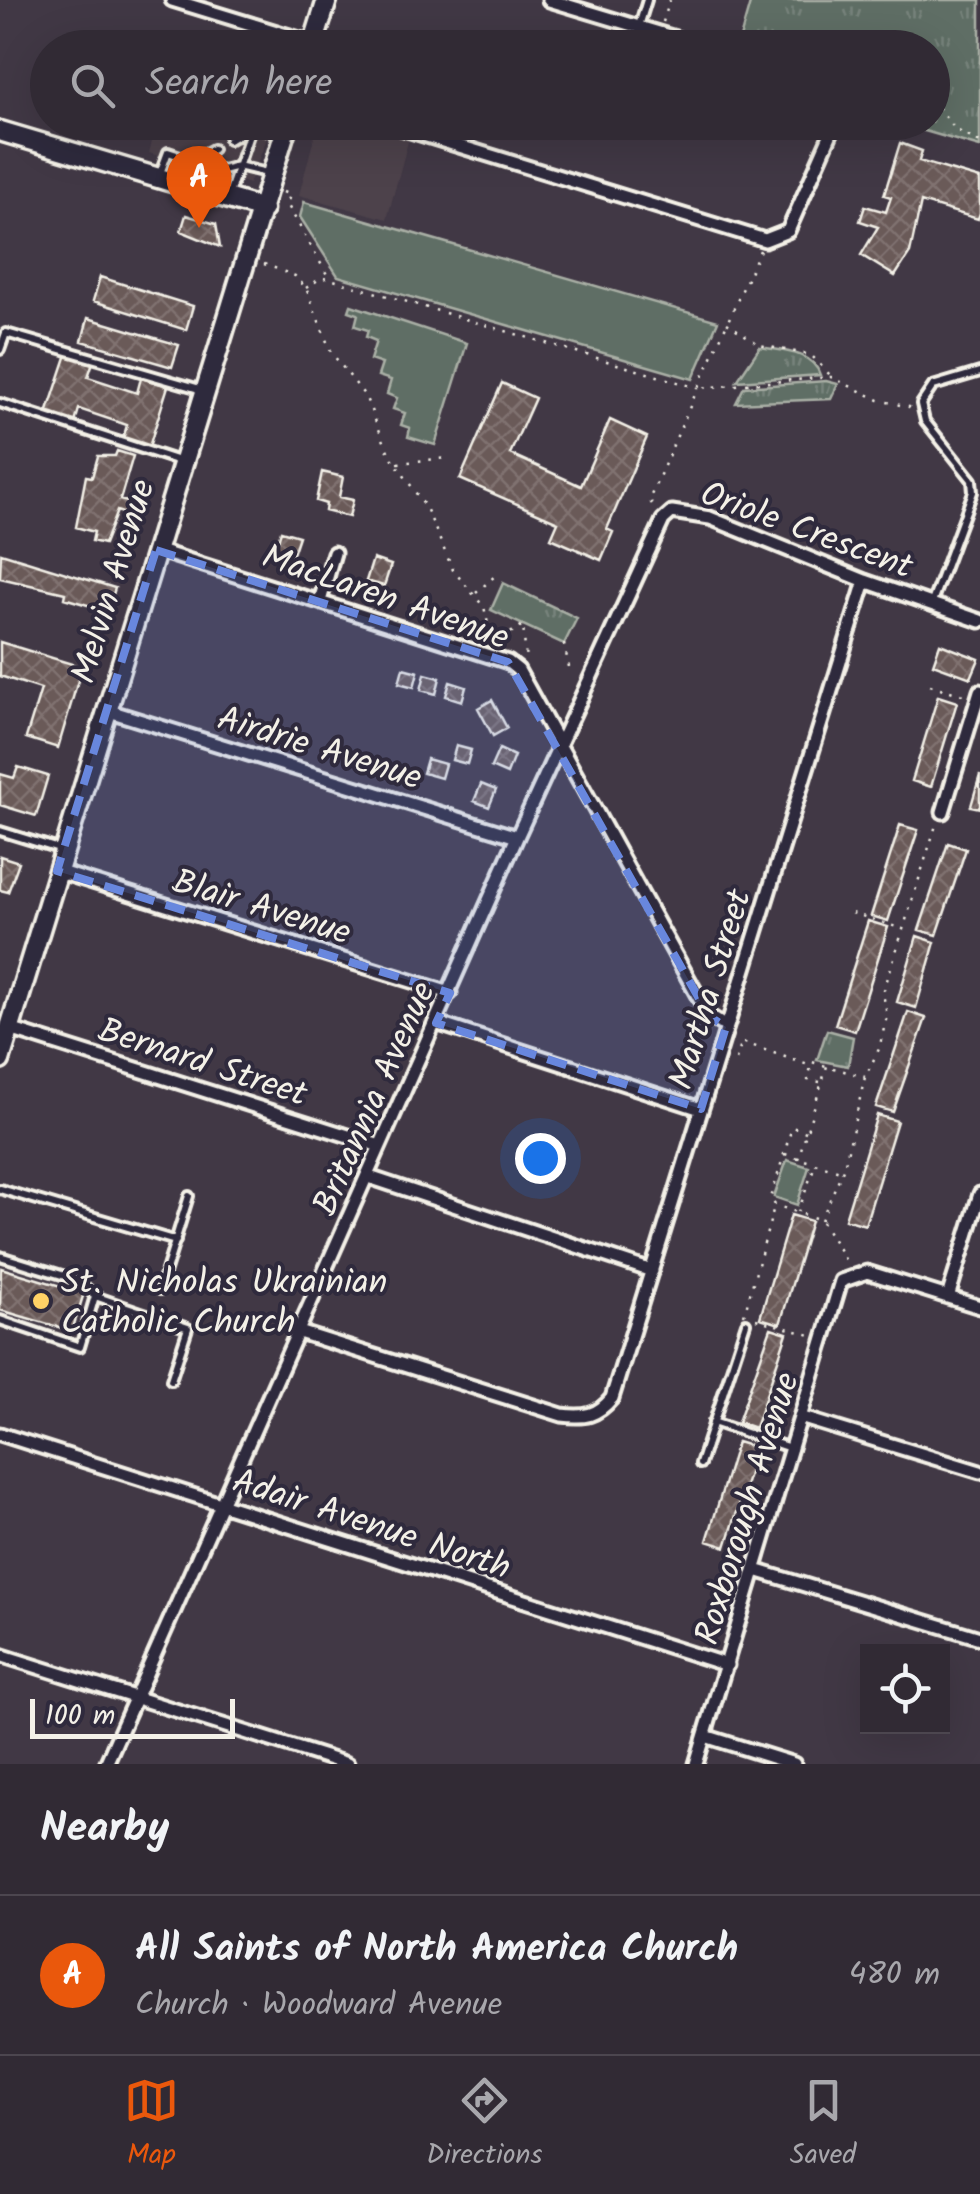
<!DOCTYPE html>
<html lang="en">
<head>
<meta charset="utf-8">
<style>
	body { margin:0; font-family:Kalam,sans-serif; background:#3d3640; color:#f1f3f6 }
	.controls { position:absolute; right:30px; bottom:30px; display:grid; overflow:hidden; border-radius:0px; box-shadow:0 10px 40px #0002 }
	.controls button { width:90px; height:90px; display:grid; place-items:center; padding:0; border:0; border-bottom:2px solid #4c464f; background:#312a34; color:#f1f3f6; font:50px sans-serif }
	.scale { position:absolute; left:30px; bottom:25px; width:205px; box-sizing:border-box; padding-left:10px; border:5px solid #f4f1e8; border-top:0; font-size:28px; line-height:35px; white-space:nowrap; color:#f4f1e8; -webkit-text-stroke:8px #2f2a3d; paint-order:stroke }
	.you { position:absolute; left:540px; top:1158px; width:35px; height:35px; margin:-25px; border:8px solid #fff; border-radius:50%; background:#1a73e8; box-shadow:0 0 0 15px #1a73e833 }
	.badge { display:grid; place-items:center; width:65px; height:65px; border-radius:50%; background:#ea580c; color:#fff; font-size:32px; font-weight:700 }
	.pin { position:absolute; translate:-50% -82px; filter:drop-shadow(0 2px 5px #0008) }
	.pin::after { content:''; position:absolute; top:52px; width:35px; height:30px; background:inherit; clip-path:polygon(0 0,100% 0,50% 100%) }
	.list { margin:0; padding:0; list-style:none }
	h2 { display:flex; justify-content:space-between; align-items:center; height:130px; margin:0; padding:0 40px; font-size:42px }
	h2 small { font-size:32px; font-weight:400; color:#a8a7ac }
	.list li { display:grid; grid-template-columns:65px 1fr auto; gap:30px; align-items:center; box-sizing:border-box; height:160px; padding:0 40px; border-top:2px solid #4c464f }
	.list b { display:block; font-size:38px; white-space:nowrap }
	.list p { margin:0; font-size:32px; white-space:nowrap; color:#a8a7ac }
	.list em { font-size:32px; font-style:normal; color:#a8a7ac }
	.icon { flex:none; width:55px; height:55px; fill:none; stroke:currentColor; stroke-width:2; stroke-linecap:round; stroke-linejoin:round }
	.map { position:relative; flex:none; width:980px; height:1764px; overflow:hidden }
	.search { position:absolute; background:#312a34; box-shadow:0 10px 40px #0002; left:30px; right:30px; top:30px; height:110px; display:flex; align-items:center; gap:25px; box-sizing:border-box; padding:0 35px; border-radius:55px; color:#a8a7ac; font-size:38px }
	.sheet { height:290px; background:#312a34 }
	nav { display:flex; justify-content:space-around; align-items:center; box-sizing:border-box; height:140px; border-top:2px solid #4c464f; background:#312a34; font-size:28px; color:#a8a7ac }
	nav a { display:grid; justify-items:center; gap:5px }
	nav .on { color:#ea580c }
	.map>svg:first-child { display:block }
	.built { fill:#4d424b }
	.green { fill:#5f6e65; stroke:#aab0a6; stroke-width:2.5 }
	.park { fill:url(#park-tufts); stroke:#aab0a6; stroke-width:2.5 }
	.building { fill:url(#building-cross-hatch); stroke:#f4f1e8; stroke-width:2.5 }
	.lines { fill:none; stroke-linecap:round; stroke-linejoin:round }
	.lane-casing { stroke:#f4f1e8; stroke-width:14 }
	.street-casing { stroke:#f4f1e8; stroke-width:19 }
	.secondary-casing { stroke:#f4f1e8; stroke-width:25 }
	.path { stroke:#f4f1e8; stroke-width:2.5; stroke-dasharray:2.5 8; stroke-linecap:butt }
	.lane { stroke:#2f2a3d; stroke-width:6 }
	.street { stroke:#2f2a3d; stroke-width:11 }
	.secondary { stroke:#2f2a3d; stroke-width:18 }
	.marked { fill:#6887de; fill-opacity:0.2; stroke:#6887de; stroke-width:8; stroke-dasharray:20 12; stroke-linejoin:round }
	.poi-dot { fill:#ffd166; stroke:#2f2a3d; stroke-width:4 }
	.labels { text-anchor:middle; stroke-width:8; stroke-linejoin:round; paint-order:stroke }
	.street-label { font-size:35px; fill:#f4f1e8; stroke:#2f2a3d }
	.poi-label { font-size:35px; fill:#f4f1e8; stroke:#2f2a3d; text-anchor:start }
</style>
</head>
<body>
<div class="map">
<svg width="980" height="1764" viewBox="0 0 980 1764">
	<defs>
		<pattern id="park-tufts" width="24" height="20" patternUnits="userSpaceOnUse" patternTransform="scale(2.5)"><rect width="24" height="20" fill="#5f6e65"/><path d="M3 7l-1-3M5 7V3M7 7l1-3M15 17l-1-3M17 17v-4M19 17l1-3" fill="none" stroke="#77837b"/></pattern>
		<pattern id="building-cross-hatch" width="8" height="8" patternUnits="userSpaceOnUse" patternTransform="scale(2.5)"><rect width="8" height="8" fill="#6a5a58"/><path d="M0 0l8 8M0 8l8-8" fill="none" stroke="#807270"/></pattern>
	</defs>
	<rect width="100%" height="100%" fill="#413845"/>
	<filter id="ink" filterUnits="userSpaceOnUse"><feTurbulence type="fractalNoise" baseFrequency=".01" numOctaves="2"/><feDisplacementMap in="SourceGraphic" scale="20" xChannelSelector="R" yChannelSelector="G"/><feConvolveMatrix kernelMatrix="1 2 1 2 8 2 1 2 1" color-interpolation-filters="sRGB"/></filter>
	<g filter="url(#ink)">
		<!-- built -->
		<path class="built" d="M157,123H273L249,184L149,153Z
			M318,123H413L387,219L299,195Z"/>
		<!-- green -->
		<path class="green" d="M304,202L718,321L693,379L338,276L300,217Z
			M351,305L467,343L435,445L408,437L410,428L401,425L405,413L393,409L397,398L387,394L391,380L378,376L382,364L370,360L376,341L366,337L368,330L355,326L358,314L349,311Z
			M787,1160L809,1167L797,1205L774,1197Z"/>
		<!-- park -->
		<path class="park" d="M751,0H980V147L897,123L932,122V48L756,47L739,42Z
			M760,347C781,351 813,351 820,375L737,381Z
			M826,381L838,384L831,399L736,403L744,387Z
			M503,583L577,618L564,644L491,610Z
			M827,1030L853,1037L848,1066L817,1060Z"/>
		<!-- building -->
		<path class="building" d="M900,143L922,151L919,161L980,179V213L978,219L921,202L910,253L895,276L861,255L878,227L860,221L865,206L886,212L891,197L884,195Z
			M186,215L216,224L220,247L181,231Z
			M100,277L193,306L186,330L93,301Z
			M88,318L179,345L172,367L82,341Z
			M67,354L93,362L88,377L137,393L141,378L168,386L149,447L123,439L127,425L79,409L75,423L47,414Z
			M502,383L535,398L510,454L581,486L610,420L647,437L607,529L613,532L601,560L551,538L558,522L460,479Z
			M117,451L133,456L120,500L135,504L131,516L117,511L104,544L92,541L94,532L76,527L86,476L92,477L98,456H115Z
			M322,472L343,477L339,497L353,500L349,517L325,511L326,504L316,501Z
			M281,531L299,536L292,557L275,551Z
			M1,553L115,588L108,611L64,598L65,593L0,578Z
			M373,559L391,565L384,586L366,581Z
			M0,642L82,667L58,748L26,738L41,689L0,676Z
			M940,644L979,659L971,678L933,664Z
			M403,668L418,672L414,687L399,683Z
			M425,674L440,678L436,694L421,690Z
			M450,682L466,687L462,701L446,696Z
			M938,696L957,702L931,787L912,781Z
			M492,700L507,728L493,736L478,708Z
			M456,746L471,750L467,764L452,760Z
			M499,749L514,756L507,774L491,767Z
			M427,759L445,764L441,778L423,773Z
			M18,767L48,776L36,816L0,805V774L14,778Z
			M980,775V808L971,806Z
			M481,784L496,790L489,807L474,801Z
			M900,825L918,830L888,921L871,916Z
			M948,843L966,849L937,935L919,930Z
			M0,856L19,862L8,892L0,890Z
			M868,921L888,927L855,1031L835,1025Z
			M917,936L935,942L916,1008L897,1002Z
			M908,1012L926,1018L893,1112L876,1107Z
			M877,1115L897,1121L865,1225L845,1219Z
			M791,1215L811,1221L780,1324L760,1318Z
			M1,1268L84,1293L72,1331L0,1310Z
			M771,1328L787,1333L755,1428L738,1422Z
			M737,1442L757,1448L726,1547L707,1541Z"/>
		<g class="lines">
			<defs>
				<path id="lane" d="M639,26L647,0
					M229,140L251,127
					M192,160L213,149
					M159,176L168,152L222,170L238,166L271,174
					M228,197L252,126L283,135
					M0,350L6,333L203,390
					M0,403L182,462
					M932,602L973,492L972,480L925,421L921,404L933,386L980,372
					M0,831L62,850
					M0,1189L176,1241
					M0,1256L78,1280L95,1296L188,1328L171,1380
					M160,1290L189,1196
					M0,1320L80,1347L95,1296
					M713,1422L793,1449
					M700,1464L746,1323"/>
				<path id="street" d="M172,0L313,43
					M549,0L709,48
					M381,122L765,240L788,231L836,122
					M156,550L508,662L518,670L709,1016L726,1027
					M320,601L334,553
					M106,710L517,837
					M943,812L980,691
					M57,871L450,993
					M436,1023L701,1109
					M10,1029L380,1146
					M369,1177L652,1271
					M948,1297L980,1194
					M299,1332L562,1415C585,1418 597,1416 612,1398L865,581
					M803,1418L980,1472
					M0,1434L727,1665
					M755,1570L980,1638
					M0,1655L347,1764
					M705,1736L794,1764
					M106,1764L517,837L663,520L672,512L710,518L865,581L980,621
					M696,1764L841,1281L867,1272L980,1307"/>
				<path id="secondary" d="M312,48L327,0
					M0,131L263,209
					M0,1060L288,122"/>
			</defs>
			<!-- lane casing -->
			<use href="#lane" class="lane-casing"/>
			<!-- street casing -->
			<use href="#street" class="street-casing"/>
			<!-- secondary casing -->
			<use href="#secondary" class="secondary-casing"/>
			<!-- path -->
			<path class="path" d="M663,22L670,0
				M731,48L734,38L766,48
				M932,99L955,129L980,143
				M283,192L290,195L287,204L329,278
				M760,250L698,388L831,377L879,400L913,408
				M264,264L295,276L306,288L331,352L365,396L389,453L426,508L453,570L484,607L493,644
				M306,288L321,278L330,279L698,388L649,500L655,508
				M727,323L760,345L811,355L831,376
				M398,463L446,458
				M476,593L497,574
				M493,644L523,625L526,661
				M564,644L569,667
				M930,685L967,696
				M852,913L903,929
				M736,1060L742,1042L811,1066
				M820,1082L808,1080L812,1062L865,1077
				M806,1132L792,1127L771,1198L775,1205L821,1220L848,1264
				M785,1154L840,1171
				M798,1159L827,1066
				M798,1212L815,1165
				M821,1220L844,1167L865,1077L879,1049L887,1016L883,993L937,822
				M744,1315L774,1207
				M756,1319L810,1335"/>
			<!-- lane -->
			<use href="#lane" class="lane"/>
			<!-- street -->
			<use href="#street" class="street"/>
			<!-- secondary -->
			<use href="#secondary" class="secondary"/>
		</g>
	</g>
	<!-- marked area -->
	<path class="marked" d="M156,550L508,662L709,1016L726,1027L701,1109L436,1023L450,993L57,871Z"/>
	<!-- markers -->
	<circle class="poi-dot" cx="41" cy="1301" r="10"/>
	<g class="labels">
		<!-- street labels -->
		<g class="street-label">
			<text transform="translate(807 529) rotate(20)" y="12">Oriole Crescent</text>
			<text transform="translate(112 581) rotate(-73)" y="12">Melvin Avenue</text>
			<text transform="translate(386 596) rotate(19)" y="12">MacLaren Avenue</text>
			<text transform="translate(320 747) rotate(17)" y="12">Airdrie Avenue</text>
			<text transform="translate(262 906) rotate(17)" y="12">Blair Avenue</text>
			<text transform="translate(709 989) rotate(-73)" y="12">Martha Street</text>
			<text transform="translate(203 1061) rotate(18)" y="12">Bernard Street</text>
			<text transform="translate(373 1098) rotate(-66)" y="12">Britannia Avenue</text>
			<text transform="translate(746 1508) rotate(-73)" y="12">Roxborough Avenue</text>
			<text transform="translate(372 1523) rotate(18)" y="12">Adair Avenue North</text>
		</g>
		<!-- poi labels -->
		<g class="poi-label">
			<text x="61" y="1293">St. Nicholas Ukrainian<tspan x="61" dy="40">Catholic Church</tspan></text>
		</g>
	</g>
</svg>
<div class="controls">
<button><svg class="icon" aria-label="locate" viewBox="0 0 24 24"><circle cx="12" cy="12" r="6"/><path d="M12 2v4M12 18v4M2 12h4M18 12h4"/></svg></button>
</div>
<div class="scale">100 m</div>
<div class="you"></div>
<div class="pin badge" style="left:199px;top:228px">A</div>
<div class="search"><svg class="icon" aria-label="search" viewBox="0 0 24 24"><circle cx="10" cy="10" r="6"/><path d="M15 15l6 6"/></svg>Search here</div>
</div>
<section class="sheet">
<h2>Nearby<small></small></h2>
<ul class="list">
<li><span class="badge">A</span><div><b>All Saints of North America Church</b><p>Church · Woodward Avenue</p></div><em>480 m</em></li>
</ul>
</section>
<nav>
<a class="on"><svg class="icon" aria-label="map" viewBox="0 0 24 24"><path d="M3 6l6-2 6 2 6-2v14l-6 2-6-2-6 2zM9 4v14M15 6v14"/></svg>Map</a>
<a><svg class="icon" aria-label="directions" viewBox="0 0 24 24"><path d="M12 3l9 9-9 9-9-9zM9 14v-3h6M13 9l2 2-2 2"/></svg>Directions</a>
<a><svg class="icon" aria-label="saved" viewBox="0 0 24 24"><path d="M7 4h10v16l-5-4-5 4z"/></svg>Saved</a>
</nav>
</body>
</html>
